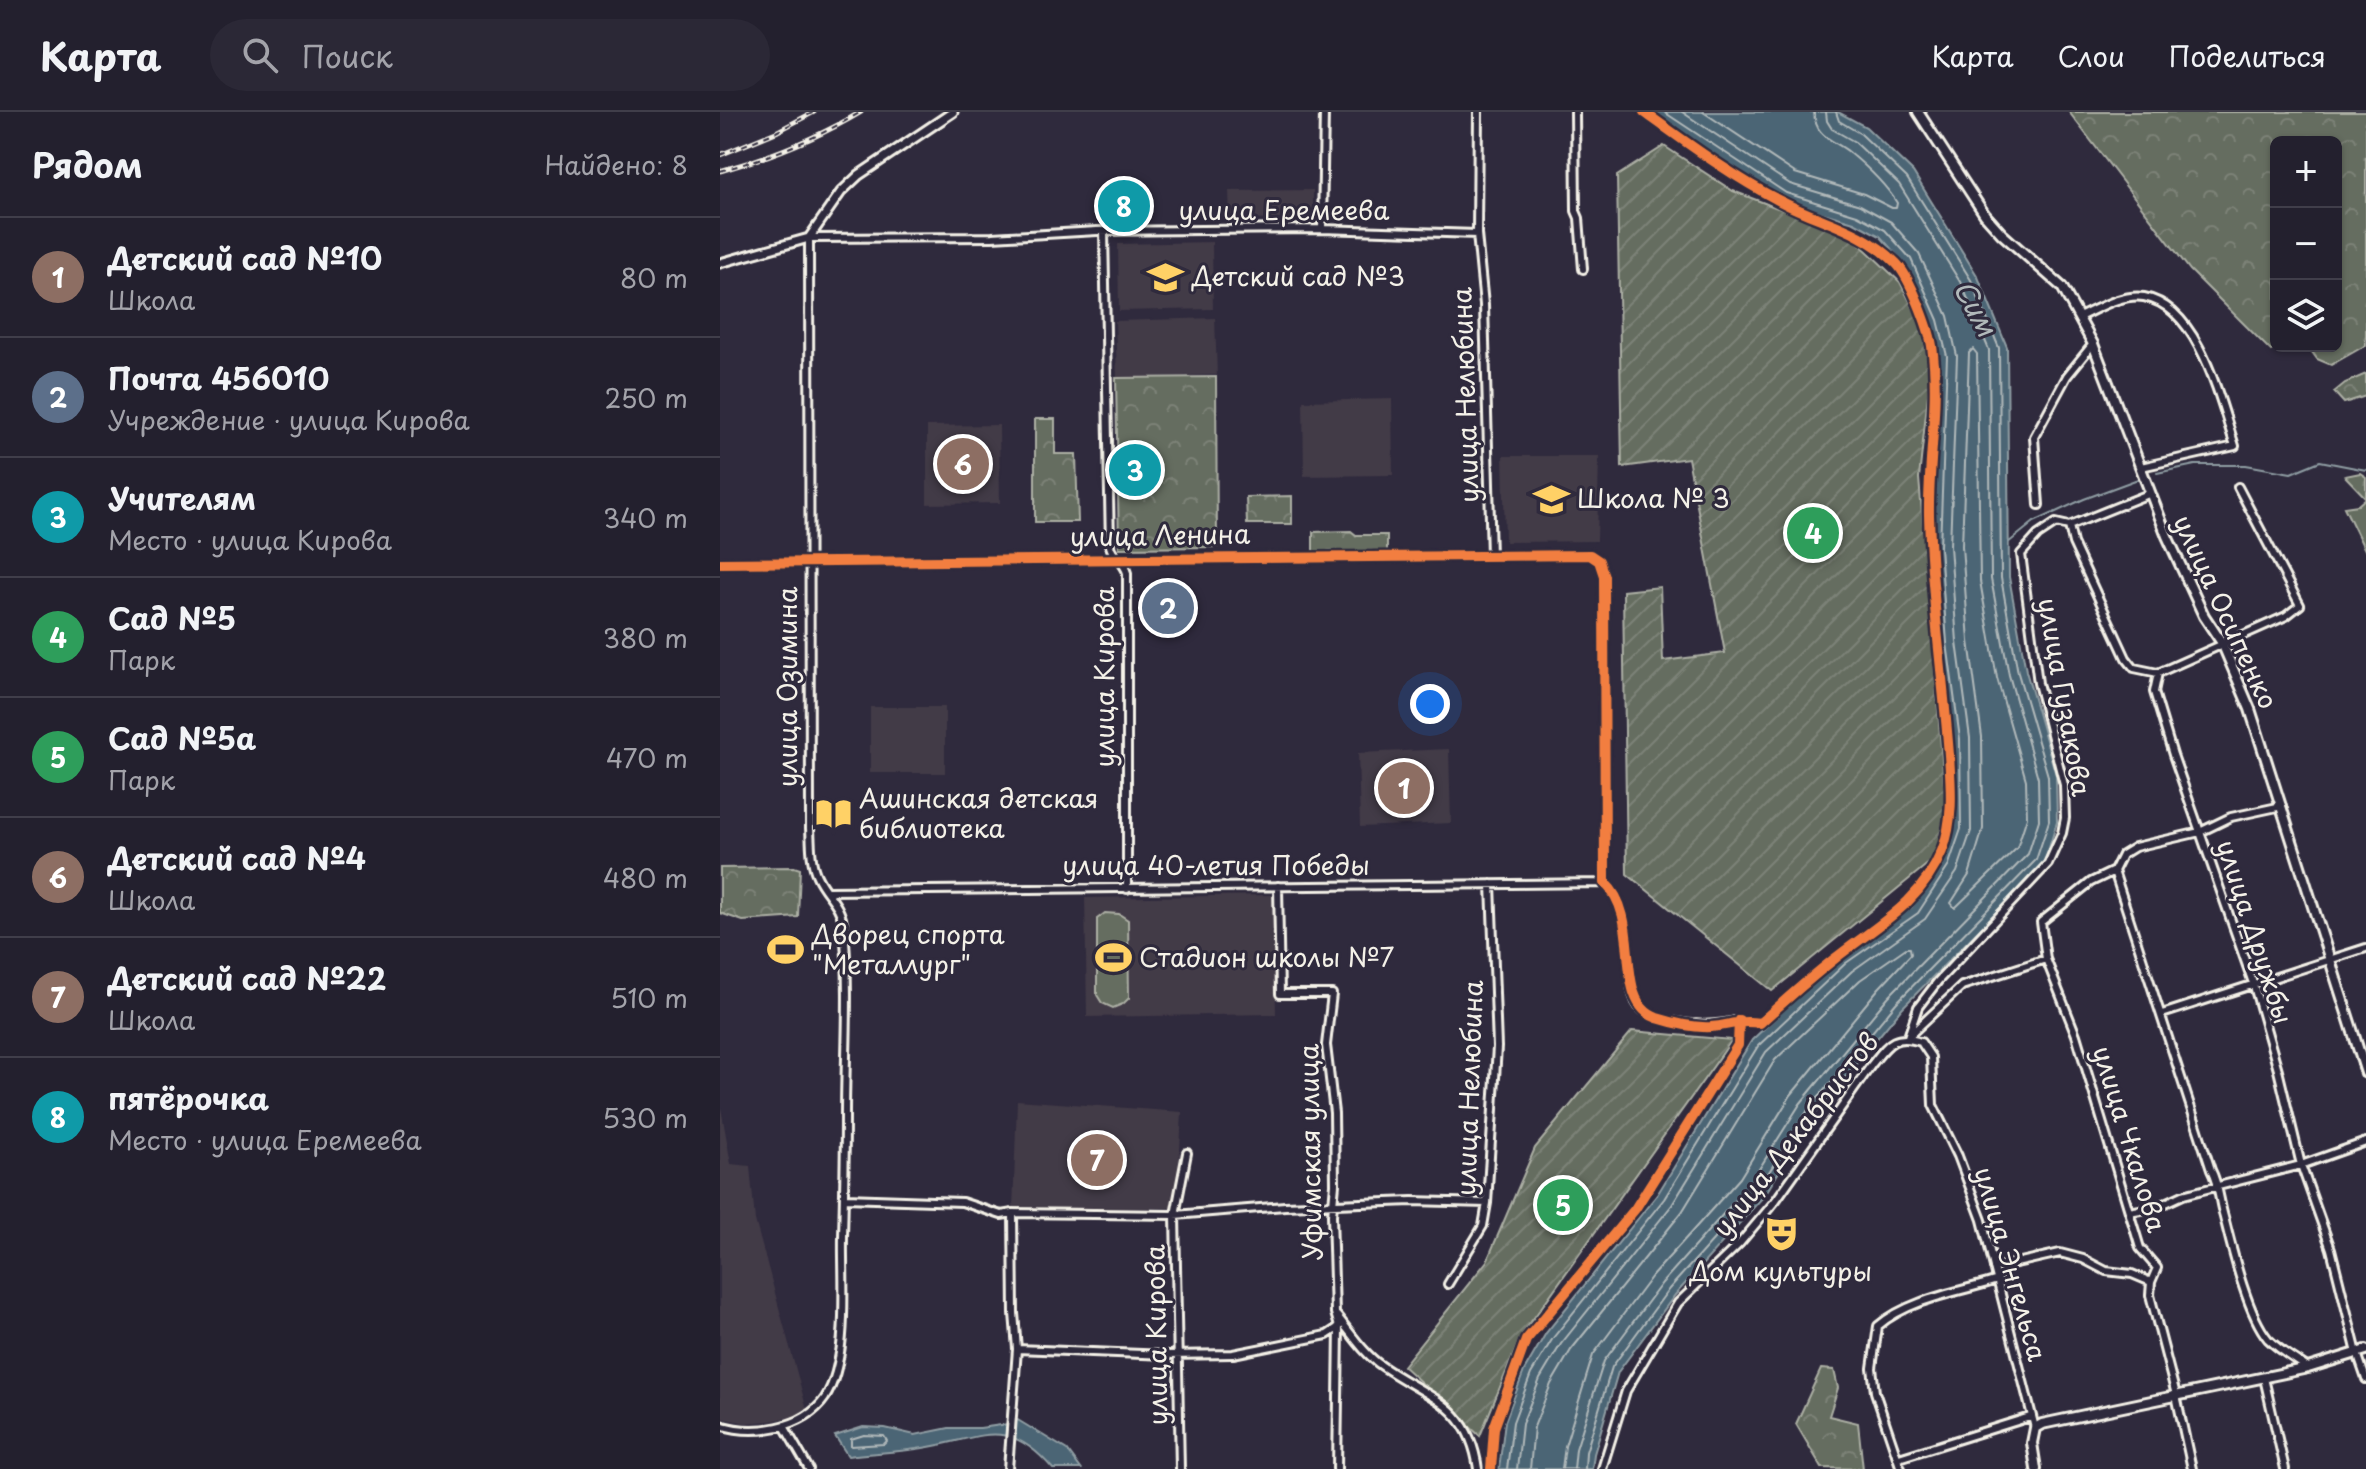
<!DOCTYPE html>
<html lang="ru">
<head>
<meta charset="utf-8">
<style>
	body { margin:0; font-family:"Playpen Sans",sans-serif; background:#2b2836; color:#f1f3f6 }
	.controls { position:absolute; right:24px; top:24px; display:grid; overflow:hidden; border-radius:12px; box-shadow:0 2px 6px #0004 }
	.controls button { width:72px; height:72px; display:grid; place-items:center; padding:0; border:0; border-bottom:2px solid #403e4a; background:#23202e; color:#f1f3f6; font:40px sans-serif }
	.you { position:absolute; left:710px; top:592px; width:28px; height:28px; margin:-20px; border:6px solid #fff; border-radius:50%; background:#1a73e8; box-shadow:0 0 0 12px #1a73e833 }
	.badge { display:grid; place-items:center; width:52px; height:52px; border-radius:50%; background:#bca0f2; color:#fff; font-size:26px; font-weight:700 }
	.pin { position:absolute; translate:-50% -50%; border:4px solid #fff; box-shadow:0 2px 8px #0006 }
	.list { margin:0; padding:0; list-style:none }
	h2 { display:flex; justify-content:space-between; align-items:center; height:104px; margin:0; padding:0 32px; font-size:34px }
	h2 small { font-size:26px; font-weight:400; color:#a3a3aa }
	.list li { display:grid; grid-template-columns:52px 1fr auto; gap:24px; align-items:center; box-sizing:border-box; height:120px; padding:0 32px; border-top:2px solid #403e4a }
	.list b { display:block; font-size:30px; white-space:nowrap }
	.list p { margin:0; font-size:26px; white-space:nowrap; color:#a3a3aa }
	.list em { font-size:26px; font-style:normal; color:#a3a3aa }
	.icon { flex:none; width:44px; height:44px; fill:none; stroke:currentColor; stroke-width:2; stroke-linecap:round; stroke-linejoin:round }
	.map { position:relative; flex:none; width:1646px; height:1357px; overflow:hidden }
	header { display:flex; align-items:center; gap:48px; box-sizing:border-box; height:112px; padding:0 40px; background:#23202e; border-bottom:2px solid #403e4a }
	header strong { font-size:38px }
	nav { display:flex; gap:44px; margin-inline-start:auto; font-size:28px }
	.search { width:560px; height:72px; background:#2b2836; display:flex; align-items:center; gap:20px; box-sizing:border-box; padding:0 28px; border-radius:44px; color:#a3a3aa; font-size:30px }
	main { display:flex }
	aside { flex:1; background:#23202e }
	.map>svg:first-child { display:block }
	.built { fill:#423a47 }
	.grass { fill:#656d60; stroke:#acafa4; stroke-width:2 }
	.forest { fill:url(#forest-crowns); stroke:#acafa4; stroke-width:2 }
	.garden { fill:url(#garden-furrows); stroke:#acafa4; stroke-width:2 }
	.water { fill:#4c6575; stroke:#8f9da3; stroke-width:2 }
	.lines { fill:none; stroke-linecap:round; stroke-linejoin:round }
	.shore { stroke:#b1b9ba; stroke-width:2 }
	.stream { stroke:#8f9da3; stroke-width:2 }
	.minor-casing { stroke:#f4f1e8; stroke-width:12 }
	.tertiary-casing { stroke:#f4f1e8; stroke-width:13 }
	.secondary-casing { stroke:#f4f1e8; stroke-width:14 }
	.minor { stroke:#2f2a3d; stroke-width:6 }
	.tertiary { stroke:#2f2a3d; stroke-width:7 }
	.secondary { stroke:#2f2a3d; stroke-width:8 }
	.rail-casing { stroke:#f4f1e8; stroke-width:5 }
	.rail { stroke:#2f2a3d; stroke-width:2; stroke-dasharray:6; stroke-linecap:butt }
	.cycleway-casing { stroke:#2f2a3d; stroke-width:15 }
	.cycleway { stroke:#f27e40; stroke-width:10 }
	.labels { text-anchor:middle; stroke-width:6; stroke-linejoin:round; paint-order:stroke }
	.street-label { font-size:26px; fill:#f4f1e8; stroke:#2f2a3d }
	.poi-label { font-size:26px; fill:#f4f1e8; stroke:#2f2a3d; text-anchor:start }
	.water-label { font-size:28px; font-style:italic; fill:#b1b9ba; stroke:#2f2a3d }
</style>
</head>
<body>
<header>
<strong>Карта</strong>
<div class="search"><svg class="icon" aria-label="search" viewBox="0 0 24 24"><circle cx="10" cy="10" r="6"/><path d="M15 15l6 6"/></svg>Поиск</div>
<nav><a>Карта</a><a>Слои</a><a>Поделиться</a></nav>
</header>
<main>
<aside>
<h2>Рядом<small>Найдено: 8</small></h2>
<ul class="list">
<li><span class="badge" style="background:#8d6e63">1</span><div><b>Детский сад №10</b><p>Школа</p></div><em>80 m</em></li>
<li><span class="badge" style="background:#5c6f8a">2</span><div><b>Почта 456010</b><p>Учреждение · улица Кирова</p></div><em>250 m</em></li>
<li><span class="badge" style="background:#0f9aa8">3</span><div><b>Учителям</b><p>Место · улица Кирова</p></div><em>340 m</em></li>
<li><span class="badge" style="background:#2e9e5b">4</span><div><b>Сад №5</b><p>Парк</p></div><em>380 m</em></li>
<li><span class="badge" style="background:#2e9e5b">5</span><div><b>Сад №5а</b><p>Парк</p></div><em>470 m</em></li>
<li><span class="badge" style="background:#8d6e63">6</span><div><b>Детский сад №4</b><p>Школа</p></div><em>480 m</em></li>
<li><span class="badge" style="background:#8d6e63">7</span><div><b>Детский сад №22</b><p>Школа</p></div><em>510 m</em></li>
<li><span class="badge" style="background:#0f9aa8">8</span><div><b>пятёрочка</b><p>Место · улица Еремеева</p></div><em>530 m</em></li>
</ul>
</aside>
<div class="map">
<svg width="1646" height="1357" viewBox="0 0 1646 1357">
	<defs>
		<pattern id="forest-crowns" width="20" height="18" patternUnits="userSpaceOnUse" patternTransform="scale(2)"><rect width="20" height="18" fill="#656d60"/><path d="M2 6a3 3 0 1 1 6 0M12 15a3 3 0 1 1 6 0" fill="none" stroke="#7c8277"/></pattern>
		<pattern id="garden-furrows" width="10" height="10" patternUnits="userSpaceOnUse" patternTransform="scale(2)"><rect width="10" height="10" fill="#656d60"/><path d="M-1 1l2-2M0 10L10 0M9 11l2-2" fill="none" stroke="#7c8277"/></pattern>
	</defs>
	<rect width="100%" height="100%" fill="#2f2a3d"/>
	<filter id="ink" filterUnits="userSpaceOnUse"><feTurbulence type="fractalNoise" baseFrequency=".0125" numOctaves="2"/><feDisplacementMap in="SourceGraphic" scale="16" xChannelSelector="R" yChannelSelector="G"/><feConvolveMatrix kernelMatrix="1 2 1 2 8 2 1 2 1" color-interpolation-filters="sRGB"/></filter>
	<g filter="url(#ink)">
		<!-- built -->
		<path class="built" d="M593,78V107L510,108L509,79Z
			M492,130L493,197L399,199L398,132Z
			M495,206L497,263L397,266L395,209Z
			M672,287L673,363L584,364L583,289Z
			M279,313L280,391L207,392V314Z
			M879,344L877,429L785,430L783,344Z
			M150,595H225V661H150Z
			M729,637L731,711L640,715L638,641Z
			M554,783L556,902L367,905L365,786Z
			M297,988L462,1000L457,1096L293,1098Z
			M0,990L11,1052L30,1054L35,1108L87,1298L72,1305L51,1309L26,1311L0,1306Z"/>
		<!-- grass -->
		<path class="grass" d="M385,801L399,802L408,808L409,886L403,892L393,896L382,891L377,883V807Z"/>
		<!-- forest -->
		<path class="forest" d="M1349,0H1646V233L1611,253L1597,247L1592,240L1596,234H1616V30H1556V234H1558L1551,239L1470,158Z
			M1646,262V284L1624,291L1614,280L1625,271Z
			M496,265L497,435L399,436L396,266Z
			M315,307H335V342H356L358,410H315Z
			M1640,361L1646,365V440L1624,395L1638,393L1646,386L1625,364Z
			M572,384V412H527L526,385Z
			M631,419L636,423H667V441H593V420Z
			M74,755L80,757L78,805L23,809L0,801V756Z
			M1101,1257L1114,1258L1118,1276L1109,1304L1138,1311L1143,1357L1102,1356L1076,1312Z"/>
		<!-- garden -->
		<path class="garden" d="M944,34L1013,79L1131,124L1180,170L1202,213L1210,264L1199,366L1226,697L1215,746L1052,879L907,762L903,479L940,475L943,549L1005,541L968,346L902,355L897,64Z
			M912,919L1012,928L801,1224L760,1324L683,1254L767,1149L815,1036Z"/>
		<!-- water -->
		<path class="water" d="M929,0H1118L1146,15L1193,60L1258,165L1287,235L1289,465L1306,559L1336,663L1337,710L1324,752L1182,896L1094,1003L1044,1084L955,1183L898,1260L874,1342L872,1357H779L785,1309L804,1259L826,1221L937,1083L1032,928L1121,844L1192,795L1221,752L1233,716L1232,627L1219,532L1212,435L1219,244L1211,211L1184,151L1160,124L1134,110L1062,89Z
			M296,1307L347,1338L361,1357H333C286,1302 261,1327 203,1336C178,1340 153,1341 128,1344L115,1324L143,1315L165,1316L195,1323L229,1316H260L295,1311Z"/>
		<g class="lines">
			<!-- shore -->
			<path class="shore" d="M983,0L1075,61L1144,82L1172,96H1176L1177,91C1166,73 1146,54 1129,40C1112,27 1095,25 1094,0
				M1253,237L1257,242L1260,469L1277,566L1306,668L1307,705L1297,736L1235,796L1231,791L1249,763L1263,717L1262,625L1249,529L1242,434L1249,241Z
				M144,1323L164,1324L167,1329L164,1332L131,1334V1327Z
				M787,1357L793,1310L811,1262L833,1226L944,1087L1038,934L1126,851L1198,801L1228,755L1241,717L1240,627L1227,531L1220,435L1227,244L1218,208L1191,147L1165,118L1137,103L1066,81L944,0
				M797,1357L802,1312L820,1267L841,1232L952,1093L1046,940L1132,859L1205,807L1237,760L1251,719L1250,626L1237,530L1230,434L1237,244L1228,204L1199,142L1171,110L1140,93L1070,72L962,0
				M810,1357L814,1315L831,1272L851,1238L962,1100L1055,948L1140,868L1186,836H1190L1191,842L1159,876L1071,983L1020,1066L932,1164L873,1243L845,1334L842,1357
				M854,1357L856,1337L884,1249L942,1171L1029,1073L1080,992L1168,885L1308,742L1319,708L1318,666L1289,563L1271,467L1269,238L1242,173L1179,72L1135,30L1112,17L1107,9L1106,0
				M865,1357L866,1340L892,1255L949,1177L1037,1079L1088,998L1176,891L1316,748L1329,709L1328,664L1298,561L1281,466L1279,236L1251,168L1187,66L1141,22L1119,9L1116,0"/>
			<!-- stream -->
			<path class="stream" d="M1437,361L1475,353H1526L1571,361L1600,349L1646,358
				M1288,431L1314,410L1364,387L1418,367"/>
			<defs>
				<path id="minor" d="M855,0L856,99L859,106L863,157
					M602,117L604,0
					M384,119L390,434C393,446 404,449 407,461V777
					M757,122L758,0
					M1359,205C1377,197 1403,181 1424,185C1479,195 1500,288 1515,334L1421,355
					M1319,393L1314,325L1347,264L1373,232
					M1349,414L1353,431L1406,546L1414,556L1438,561L1434,580L1453,643L1534,874L1558,958L1581,1053L1611,1137L1637,1241L1646,1267
					M0,451L870,443L879,449L884,464L885,771C921,804 898,878 922,898C931,905 941,907 951,909C976,914 995,914 1019,908
					M1438,561L1566,504L1580,493L1518,375
					M1394,759L1491,1058C1499,1073 1499,1088 1504,1105C1512,1137 1527,1202 1548,1227C1559,1238 1575,1247 1588,1256
					M558,774L560,882H612L606,933L614,1001L615,1072L612,1103L615,1201L619,1215L617,1357
					M108,779L885,771
					M1442,902L1646,836
					M1190,923L1242,874L1326,847
					M1188,925L1198,895L1218,869L1328,752L1342,721L1345,706L1344,673L1318,571L1301,442L1318,423L1336,411L1349,414L1431,381
					M126,1086L242,1090L281,1103L293,1101L455,1103L565,1094L692,1089L767,1091
					M1409,1100L1437,1095L1463,1083L1581,1053L1646,1030
					M1274,1156L1340,1141L1363,1147L1386,1159L1412,1162L1431,1170
					M728,1172L763,1114L767,1091L777,935L771,772
					M617,1204C631,1221 644,1242 662,1254C710,1287 749,1292 758,1357
					M297,1237L447,1243L513,1242L607,1223L619,1215
					M1544,1266L1565,1357
					M0,1313C33,1324 84,1317 105,1286C130,1247 122,1170 123,1125C124,1085 125,1045 125,1004C125,942 130,879 124,817C121,790 106,784 97,764C90,750 91,732 90,716L89,126L272,125L377,119L602,117L757,122L764,193L771,444
					M64,1314L89,1357
					M1179,1346L1310,1305
					M288,1357L297,1237L294,1201L293,1101
					M460,1357L455,1103L467,1041
					M882,1357L906,1279L958,1191L1020,1131L1056,1088L1152,952C1168,932 1174,921 1201,930L1211,945L1213,993L1238,1044L1262,1108L1315,1316
					M1181,1357L1155,1280L1152,1256L1158,1214C1189,1187 1239,1180 1278,1168
					M1472,1357L1456,1283L1430,1183L1431,1170L1437,1156L1420,1136L1356,923L1326,847L1321,810L1371,770L1394,759L1402,743L1415,735L1480,720L1511,705L1562,694"/>
				<path id="tertiary" d="M0,151L89,126L121,80L139,63L233,0"/>
				<path id="secondary" d="M1198,0L1265,103L1282,122L1342,175L1373,232L1447,424L1484,504L1502,531L1530,597L1646,961
					M1316,1357L1312,1331L1315,1316L1322,1312L1588,1256L1646,1238"/>
			</defs>
			<!-- minor casing -->
			<use href="#minor" class="minor-casing"/>
			<!-- tertiary casing -->
			<use href="#tertiary" class="tertiary-casing"/>
			<!-- secondary casing -->
			<use href="#secondary" class="secondary-casing"/>
			<!-- minor -->
			<use href="#minor" class="minor"/>
			<!-- tertiary -->
			<use href="#tertiary" class="tertiary"/>
			<!-- secondary -->
			<use href="#secondary" class="secondary"/>
			<defs>
				<path id="rail" d="M0,43L56,20L94,0
					M0,59C50,45 96,27 141,0"/>
			</defs>
			<!-- rail casing -->
			<use href="#rail" class="rail-casing"/>
			<!-- rail -->
			<use href="#rail" class="rail"/>
			<defs>
				<path id="cycleway" d="M0,451L870,443L879,449L884,464L885,771C924,807 891,890 937,906C953,911 975,916 991,915C1012,913 1017,908 1040,911C1063,890 1088,868 1113,848C1155,814 1200,793 1222,739C1234,709 1231,674 1229,643C1223,563 1211,483 1209,403C1208,347 1220,289 1212,234C1209,215 1190,165 1176,151C1141,116 1101,111 1060,89C1013,65 967,31 924,0
					M771,1357L774,1316L806,1228L915,1097L1018,933L1019,908"/>
			</defs>
			<!-- cycleway casing -->
			<use href="#cycleway" class="cycleway-casing"/>
			<!-- cycleway -->
			<use href="#cycleway" class="cycleway"/>
		</g>
	</g>
	<!-- icons -->
	<defs>
		<symbol id="school-bare" viewBox="-9 -9 18 18"><path d="M0-5L7-2L0 1L-7-2ZM-4 1L0 2.5L4 1V4Q0 6-4 4Z" fill="#ffd166" stroke="#2f2a3d" stroke-width="2.5" paint-order="stroke"/></symbol>
		<symbol id="library-bare" viewBox="-9 -9 18 18"><path d="M-6-4Q-3-5.5-.7-3.5V5Q-3 3-6 4ZM6-4Q3-5.5 .7-3.5V5Q3 3 6 4Z" fill="#ffd166" stroke="#2f2a3d" stroke-width="2.5" paint-order="stroke"/></symbol>
		<symbol id="stadium-bare" viewBox="-9 -9 18 18"><path d="M0-5a6.5 5 0 1 0 0 10a6.5 5 0 1 0 0-10ZM-3.5-1.8h7v3.6h-7Z" fill="#ffd166" stroke="#2f2a3d" stroke-width="2.5" paint-order="stroke"/></symbol>
		<symbol id="theatre-bare" viewBox="-9 -9 18 18"><path d="M-5-5.5Q0-4 5-5.5V0Q5 5 0 6Q-5 5-5 0ZM-3.3-2.5H-1v1.5H-3.3ZM1-2.5H3.3v1.5H1ZM-2.8 1Q0 5.5 2.8 1Z" fill="#ffd166" stroke="#2f2a3d" stroke-width="2.5" paint-order="stroke"/></symbol>
	</defs>
	<g fill-rule="evenodd">
		<use href="#school-bare" x="420" y="140" width="51" height="51"/>
		<use href="#school-bare" x="806" y="362" width="51" height="51"/>
		<use href="#library-bare" x="88" y="676" width="51" height="51"/>
		<use href="#stadium-bare" x="40" y="812" width="51" height="51"/>
		<use href="#stadium-bare" x="368" y="820" width="51" height="51"/>
		<use href="#theatre-bare" x="1036" y="1096" width="51" height="51"/>
	</g>
	<g class="labels">
		<!-- street labels -->
		<g class="street-label">
			<text x="564" y="108">улица Еремеева</text>
			<text transform="translate(746 283) rotate(-92)" y="9">улица Нелюбина</text>
			<text transform="translate(440 424) rotate(-1)" y="9">улица Ленина</text>
			<text transform="translate(1505 500) rotate(65)" y="9">улица Осипенко</text>
			<text transform="translate(385 565) rotate(-90)" y="9">улица Кирова</text>
			<text transform="translate(68 575) rotate(-90)" y="9">улица Озимина</text>
			<text transform="translate(1344 585) rotate(80)" y="9">улица Гузакова</text>
			<text x="496" y="763">улица 40-летия Победы</text>
			<text transform="translate(1534 820) rotate(72)" y="9">улица Дружбы</text>
			<text transform="translate(750 976) rotate(-88)" y="9">улица Нелюбина</text>
			<text transform="translate(1076 1023) rotate(-52)" y="9">улица Декабристов</text>
			<text transform="translate(1409 1027) rotate(73)" y="9">улица Чкалова</text>
			<text transform="translate(591 1040) rotate(-91)" y="9">Уфимская улица</text>
			<text transform="translate(1290 1152) rotate(74)" y="9">улица Энгельса</text>
			<text transform="translate(437 1223) rotate(-91)" y="9">улица Кирова</text>
		</g>
		<!-- poi labels -->
		<g class="poi-label">
			<text x="472" y="174">Детский сад №3</text>
			<text x="857" y="396">Школа № 3</text>
			<text x="139" y="696">Ашинская детская<tspan x="139" dy="30">библиотека</tspan></text>
			<text x="92" y="832">Дворец спорта<tspan x="92" dy="30">"Металлург"</tspan></text>
			<text x="419" y="855">Стадион школы №7</text>
			<text x="1061" y="1169" text-anchor="middle">Дом культуры</text>
		</g>
		<!-- water labels -->
		<g class="water-label">
			<text transform="translate(1255 196) rotate(62)" y="10">Сим</text>
		</g>
	</g>
</svg>
<div class="controls">
<button>+</button>
<button>−</button>
<button><svg class="icon" aria-label="layers" viewBox="0 0 24 24"><path d="M12 4l9 5-9 5-9-5zM3 14l9 5 9-5"/></svg></button>
</div>
<div class="you"></div>
<div class="pin badge" style="left:684px;top:676px;background:#8d6e63">1</div>
<div class="pin badge" style="left:448px;top:496px;background:#5c6f8a">2</div>
<div class="pin badge" style="left:415px;top:358px;background:#0f9aa8">3</div>
<div class="pin badge" style="left:1093px;top:421px;background:#2e9e5b">4</div>
<div class="pin badge" style="left:843px;top:1093px;background:#2e9e5b">5</div>
<div class="pin badge" style="left:243px;top:352px;background:#8d6e63">6</div>
<div class="pin badge" style="left:377px;top:1048px;background:#8d6e63">7</div>
<div class="pin badge" style="left:404px;top:94px;background:#0f9aa8">8</div>
</div>
</main>
</body>
</html>
